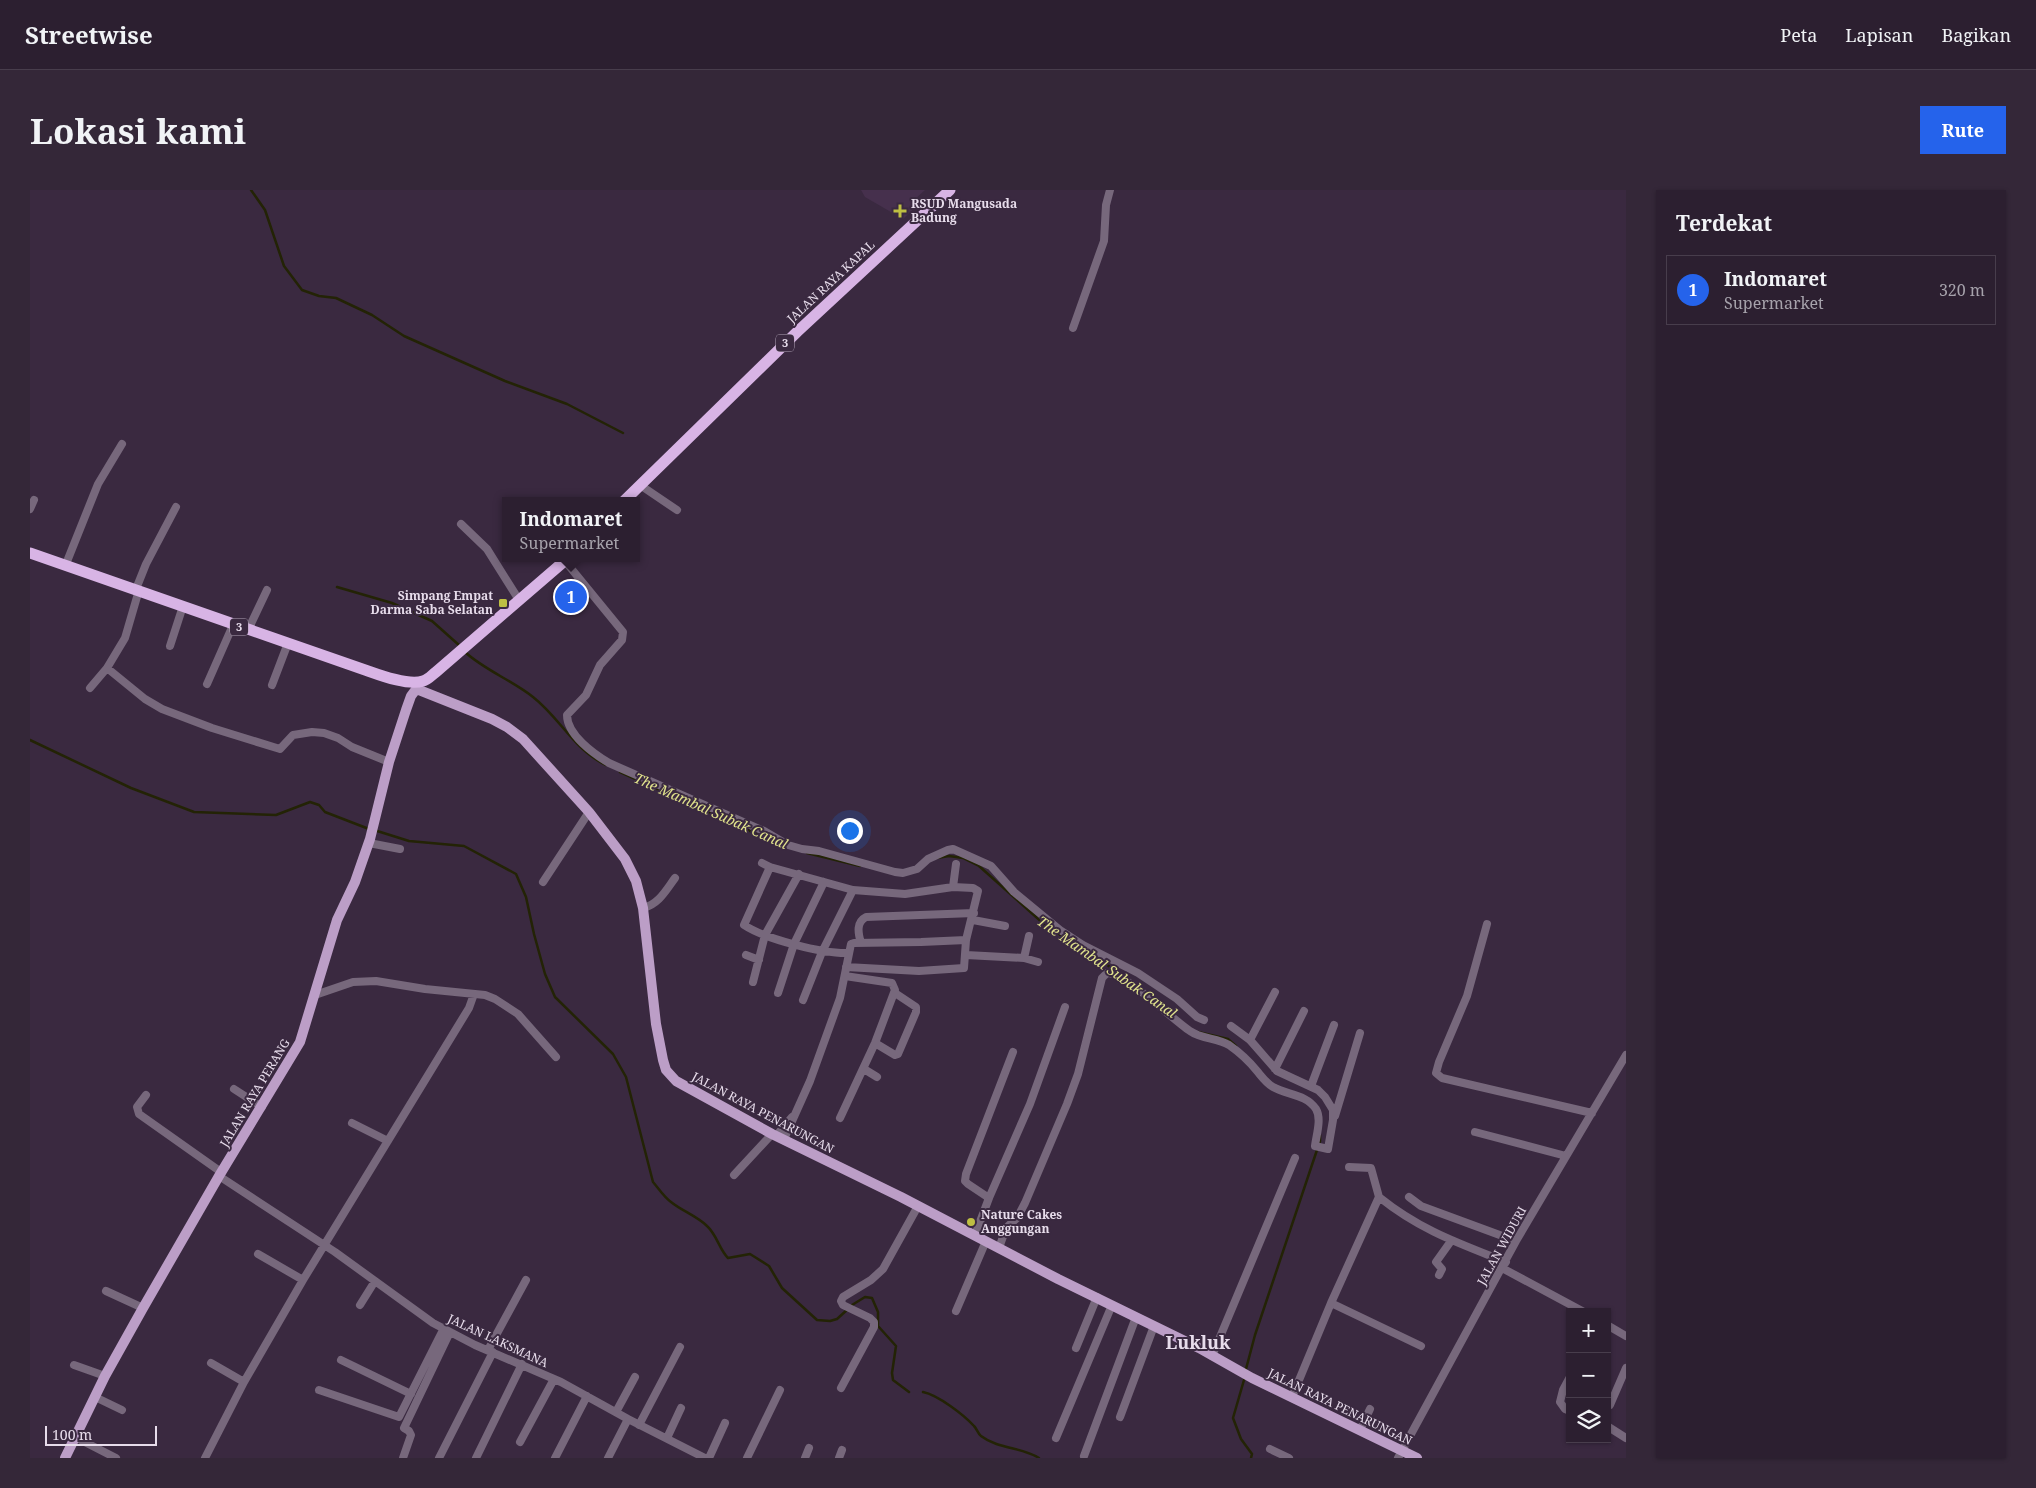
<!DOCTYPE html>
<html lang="id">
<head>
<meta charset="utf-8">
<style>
	body { margin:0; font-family:"Noto Serif",serif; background:#342738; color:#f1f3f6 }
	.controls { position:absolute; right:15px; bottom:15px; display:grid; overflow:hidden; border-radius:0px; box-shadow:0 1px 4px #0004 }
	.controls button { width:45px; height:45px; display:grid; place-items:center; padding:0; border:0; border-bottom:1px solid #483d4c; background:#2c1f30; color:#f1f3f6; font:25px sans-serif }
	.scale { position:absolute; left:15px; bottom:12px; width:112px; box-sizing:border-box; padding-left:5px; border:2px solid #e7dceb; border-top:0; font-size:14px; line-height:18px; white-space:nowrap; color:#e7dceb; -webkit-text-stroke:4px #3a2940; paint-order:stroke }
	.you { position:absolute; left:819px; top:640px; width:18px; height:18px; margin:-12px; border:4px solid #fff; border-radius:50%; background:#1a73e8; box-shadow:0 0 0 8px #1a73e833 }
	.badge { display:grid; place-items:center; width:32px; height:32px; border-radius:50%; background:#2563eb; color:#fff; font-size:16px; font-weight:700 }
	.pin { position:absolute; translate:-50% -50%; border:2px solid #fff; box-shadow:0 1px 5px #0006 }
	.popup { position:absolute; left:472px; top:307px; width:138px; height:65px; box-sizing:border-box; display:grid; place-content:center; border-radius:0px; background:#2c1f30; filter:drop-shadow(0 1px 4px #0005); font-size:16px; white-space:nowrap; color:#a6a2ab }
	.popup b { font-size:19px; color:#f1f3f6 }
	.popup::after { content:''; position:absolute; left:50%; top:100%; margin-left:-10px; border:10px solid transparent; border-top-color:#2c1f30 }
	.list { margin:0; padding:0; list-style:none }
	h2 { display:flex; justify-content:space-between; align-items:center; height:65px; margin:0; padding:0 20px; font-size:21px }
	h2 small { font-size:16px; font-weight:400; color:#a6a2ab }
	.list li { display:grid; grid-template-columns:32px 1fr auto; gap:15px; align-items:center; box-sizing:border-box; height:70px; margin:0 10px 10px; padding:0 10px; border:1px solid #483d4c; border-radius:0px }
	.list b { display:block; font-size:19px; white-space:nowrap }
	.list p { margin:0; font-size:16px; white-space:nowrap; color:#a6a2ab }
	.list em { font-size:16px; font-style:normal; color:#a6a2ab }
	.icon { flex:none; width:28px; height:28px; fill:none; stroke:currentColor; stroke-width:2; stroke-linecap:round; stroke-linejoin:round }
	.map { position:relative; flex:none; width:1596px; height:1268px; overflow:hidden; border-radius:0px }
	header { display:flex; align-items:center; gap:30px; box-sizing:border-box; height:70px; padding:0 25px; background:#2c1f30; border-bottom:1px solid #483d4c }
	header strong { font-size:24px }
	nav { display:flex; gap:28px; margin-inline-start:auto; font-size:18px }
	.intro { display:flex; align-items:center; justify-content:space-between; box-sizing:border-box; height:120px; padding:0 30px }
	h1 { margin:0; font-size:35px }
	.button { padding:12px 22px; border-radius:0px; background:#2563eb; color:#fff; font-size:18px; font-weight:700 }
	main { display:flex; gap:30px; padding:0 30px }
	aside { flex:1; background:#2c1f30; border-radius:0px; box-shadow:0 1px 4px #0004 }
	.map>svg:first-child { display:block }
	.built { fill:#46304d }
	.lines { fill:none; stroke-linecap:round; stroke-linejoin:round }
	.stream { stroke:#232305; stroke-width:2.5 }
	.minor { stroke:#77687c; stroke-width:8 }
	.major { stroke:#bc9ec7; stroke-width:10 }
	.highway { stroke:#d8b4e5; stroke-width:11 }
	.poi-dot { fill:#bebf42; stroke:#3a2940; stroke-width:2 }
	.labels { text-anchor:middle; stroke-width:4; stroke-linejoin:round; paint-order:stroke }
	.shield { fill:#3a2940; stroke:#b3a6b8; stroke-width:1 }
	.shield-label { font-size:11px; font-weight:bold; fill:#e7dceb }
	.poi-label { font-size:12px; font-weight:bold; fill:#e7dceb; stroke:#3a2940; text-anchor:start }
	.street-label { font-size:12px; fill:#e7dceb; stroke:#3a2940 }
	.water-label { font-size:14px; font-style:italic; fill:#e0e28c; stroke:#3a2940 }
	.district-label { font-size:18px; font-weight:bold; fill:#e7dceb; stroke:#3a2940 }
</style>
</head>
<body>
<header>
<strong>Streetwise</strong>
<nav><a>Peta</a><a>Lapisan</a><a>Bagikan</a></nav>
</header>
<div class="intro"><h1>Lokasi kami</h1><a class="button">Rute</a></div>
<main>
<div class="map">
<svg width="1596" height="1268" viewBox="0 0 1596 1268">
	<rect width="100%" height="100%" fill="#3a2940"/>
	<!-- built -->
	<path class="built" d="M831,0H895L885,9L890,13L873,29L835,7Z"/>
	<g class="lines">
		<!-- stream -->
		<path class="stream" d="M221,0L235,20L254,76L272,100L289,106L306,108L342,125L374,146L475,191L537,214L593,243
			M307,397L362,413L402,431L430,456
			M435,462C453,479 483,491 503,507C530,528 544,560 576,575
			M0,550L101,598L164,622L246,625L280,612L289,615L295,622L339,639
			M590,582L751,655
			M344,640L379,651L434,656L486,684L496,707L504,744L515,784L525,807L583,864L596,887L623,992C629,999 634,1007 641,1012C652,1021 667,1026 677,1036C687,1045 689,1059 698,1068L720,1064L739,1076L752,1098L787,1130L800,1131L807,1129L818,1119
			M777,663L830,676
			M907,668L919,666L933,668L949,676L1015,735L1088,782
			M1168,842L1198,849L1206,856
			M822,1115L835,1107L842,1108L848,1122V1136L866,1156L862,1183L863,1190L879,1202
			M1216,1179L1225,1145L1290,951V945
			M1214,1190L1203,1228L1211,1249L1222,1264L1221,1268
			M893,1202C908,1205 934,1225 944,1236C947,1239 948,1244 951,1246C968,1259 992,1257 1009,1268"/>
		<!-- minor -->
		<path class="minor" d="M1043,138L1074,51L1076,15L1080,0
			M610,295L647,320
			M0,319L4,310
			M431,334L457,359L489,410
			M535,371L593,442L592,450L570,475L556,505L537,525C537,545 564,564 579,573L734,641L758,655L772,659L789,661L865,682L873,683L887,679L898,669L918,660L923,659L961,676L984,702L1030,740L1053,755L1108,783L1147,809L1167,827L1174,830
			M36,374L68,294L92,254
			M106,399L116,374L146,317
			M218,440L237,400
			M140,456L153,416
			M77,478L115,509L132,519L182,538L250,559L263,545L282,542L294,543L308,548L322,557L359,572
			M177,494L203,435
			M242,495L258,453
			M60,498L77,478L95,448L109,400
			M339,653L370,659
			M732,673L740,677L823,700
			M740,677L714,735C735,749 793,764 819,763
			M513,692L559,622
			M923,697L926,674
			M613,718C629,714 636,700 645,688
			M943,730L975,736
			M1457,734L1437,806L1409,872L1406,883L1412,888L1562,923
			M831,753C828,743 826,732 836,727L944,723
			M716,765L729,770
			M936,765L994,768L1008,772
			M994,768L999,746
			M723,792L735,745L769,684
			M748,803L764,754L794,692
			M285,805L323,792L346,791L395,799L455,805L465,809L488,824L526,867
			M773,810L792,762L823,700L875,704L923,697L943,698L948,701L936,750L934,778L889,781L816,777
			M1220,850L1245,802
			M845,853L865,865L868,864L886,822V817L865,803
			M834,879L847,887
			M1245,879L1274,821
			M1281,896L1304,835
			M204,899L232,917
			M116,905L107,917L109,924L191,982
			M1305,926L1330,843
			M810,928L845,853L865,800L862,793L815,786
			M322,933L358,951
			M1445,942L1536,966
			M746,946L762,927
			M754,949L780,891L810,808L821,754L824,753L891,752L936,750
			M1319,977L1341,978L1349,1007
			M704,985L742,944
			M189,986L305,1062L403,1133L445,1155L531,1192L598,1229L675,1268
			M1379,1007L1391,1016L1486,1051
			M959,1008L938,994L935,991L936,984L983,862
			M945,1045L959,1008L1000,914L1035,817
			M969,1058L976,1038L987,1028L995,1013L1037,914L1048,884L1072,788L1077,783C1093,781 1143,830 1160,841C1171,849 1187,848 1199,855C1209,862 1219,871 1227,881C1232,887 1236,893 1243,897C1257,905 1276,904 1286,919C1292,929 1286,946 1285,956L1298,959L1303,930V920L1295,907L1288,900L1247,881L1220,850L1201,836
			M228,1064L273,1090
			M1472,1078L1554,1122
			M1409,1085L1412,1079L1406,1072L1421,1051
			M76,1101L113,1118
			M1301,1113L1391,1156
			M330,1115L345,1091
			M926,1121L956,1051
			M1577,1135L1596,1146
			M1046,1158L1067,1107
			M458,1160L496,1090
			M1182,1166L1265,968
			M311,1170L381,1204
			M181,1173L214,1192
			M44,1175L75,1186
			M1540,1187L1533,1200L1530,1212L1535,1219L1540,1221
			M811,1198L844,1137V1132L840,1128L813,1115L811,1111L813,1107L841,1090L853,1079L888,1016
			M289,1200L369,1227L414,1138
			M65,1207L92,1220
			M1262,1207L1301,1113L1349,1007C1390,1040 1428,1053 1476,1072
			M1580,1215L1596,1178
			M586,1222L605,1187
			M1090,1227L1124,1136
			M609,1235L650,1157
			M1577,1236L1596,1248
			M1330,1240L1340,1219
			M45,1247L86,1268
			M637,1248L651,1218
			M1026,1248L1082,1115
			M490,1252L524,1189
			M1240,1259L1259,1268
			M1054,1266L1106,1127
			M175,1268L214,1192L273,1090L439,818L444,804
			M373,1268L381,1245L379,1241L374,1238L420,1142
			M409,1268L463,1162
			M446,1268L492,1174
			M525,1268L557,1206
			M578,1268L598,1229
			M679,1268L695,1233
			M717,1268L750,1200
			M775,1268L779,1258
			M809,1268L812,1260
			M1368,1268L1486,1051L1596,865"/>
		<!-- major -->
		<path class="major" d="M385,492L389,500L462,529L477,537L493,549L559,622L595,669L606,691L613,718L626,834L633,870L636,880L646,891L742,944L871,1007L1028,1089L1169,1158L1222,1188L1387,1268
			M35,1268L75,1186L113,1118L189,986L270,852L307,730L325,692L340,649L359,572L376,520L381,506L387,498"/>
		<!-- highway -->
		<path class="highway" d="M594,311L767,142L920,0
			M0,363L338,481C352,486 379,496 393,491C398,490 402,485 406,482L538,368"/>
	</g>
	<!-- markers -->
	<g class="poi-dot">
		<path d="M867.5 13.5h5v5h5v5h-5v5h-5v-5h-5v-5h5z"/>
		<rect x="468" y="408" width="10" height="10" rx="2.5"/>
		<circle cx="941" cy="1032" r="5"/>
	</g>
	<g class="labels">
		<!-- shield labels -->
		<g class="shield">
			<rect x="746" y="144.5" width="18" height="17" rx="4"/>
			<rect x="200" y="428.5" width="18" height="17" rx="4"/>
		</g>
		<g class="shield-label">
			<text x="755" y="157">3</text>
			<text x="209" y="441">3</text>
		</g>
		<!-- poi labels -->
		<g class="poi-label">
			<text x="881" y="18">RSUD Mangusada<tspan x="881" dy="14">Badung</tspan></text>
			<text x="463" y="410" text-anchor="end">Simpang Empat<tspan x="463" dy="14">Darma Saba Selatan</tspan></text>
			<text x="951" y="1029">Nature Cakes<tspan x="951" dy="14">Anggungan</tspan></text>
		</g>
		<!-- street labels -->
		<g class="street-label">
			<text transform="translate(801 92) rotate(-43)" y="4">JALAN RAYA KAPAL</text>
			<text transform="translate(225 903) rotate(-59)" y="4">JALAN RAYA PERANG</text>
			<text transform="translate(733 923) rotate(28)" y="4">JALAN RAYA PENARUNGAN</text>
			<text transform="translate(1472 1056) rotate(-61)" y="4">JALAN WIDURI</text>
			<text transform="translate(468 1151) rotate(25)" y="4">JALAN LAKSMANA</text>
			<text transform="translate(1310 1217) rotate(26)" y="4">JALAN RAYA PENARUNGAN</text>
		</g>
		<!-- water labels -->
		<g class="water-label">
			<text transform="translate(681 621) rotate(24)" y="5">The Mambal Subak Canal</text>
			<text transform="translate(1077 777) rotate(35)" y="5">The Mambal Subak Canal</text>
		</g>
		<!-- district labels -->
		<g class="district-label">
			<text x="1168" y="1159">Lukluk</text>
		</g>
	</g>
</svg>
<div class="controls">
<button>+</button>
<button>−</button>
<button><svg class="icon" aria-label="layers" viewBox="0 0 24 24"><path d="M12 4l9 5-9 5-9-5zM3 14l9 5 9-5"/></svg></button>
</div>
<div class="scale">100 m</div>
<div class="you"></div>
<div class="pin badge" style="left:541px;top:407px">1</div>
<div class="popup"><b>Indomaret</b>Supermarket</div>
</div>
<aside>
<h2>Terdekat<small></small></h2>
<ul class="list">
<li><span class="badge">1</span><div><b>Indomaret</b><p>Supermarket</p></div><em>320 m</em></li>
</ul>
</aside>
</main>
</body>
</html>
